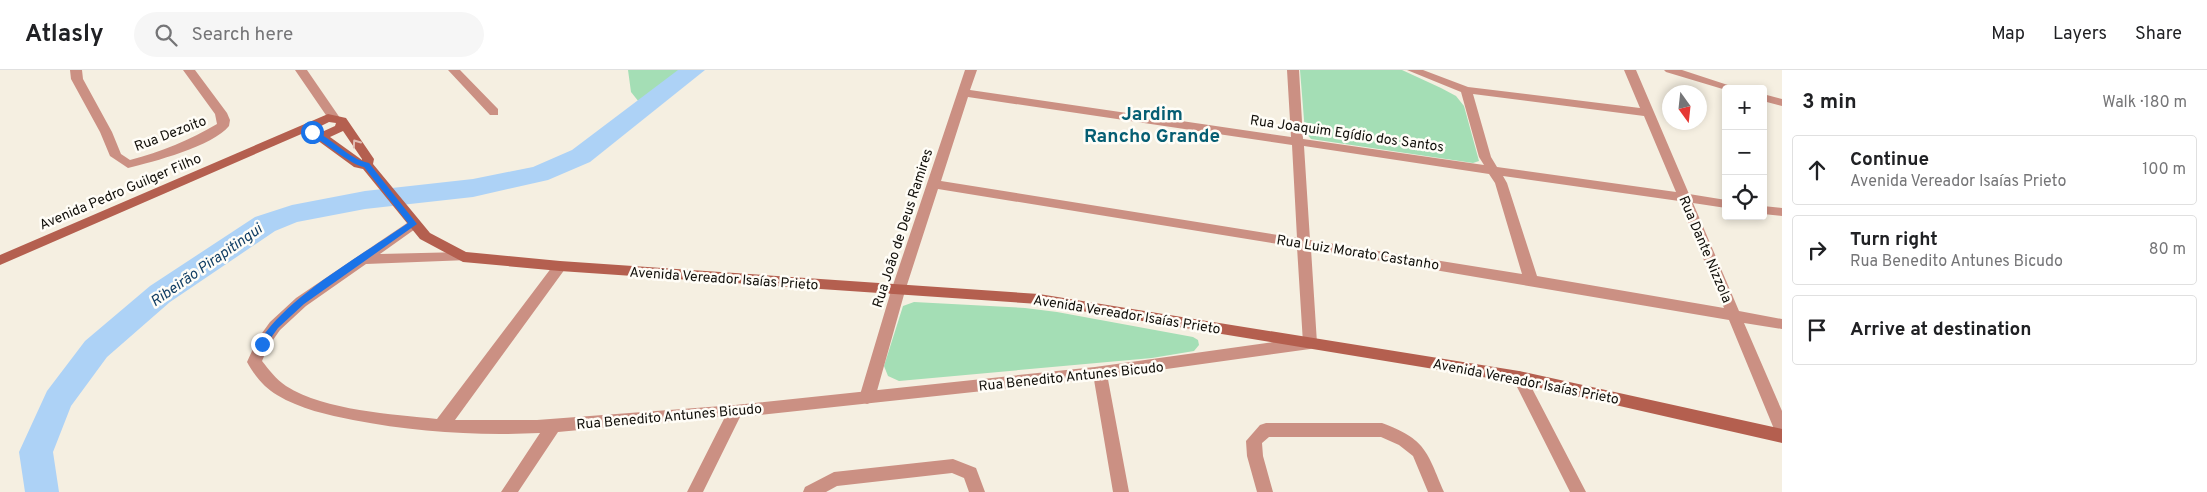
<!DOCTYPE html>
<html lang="en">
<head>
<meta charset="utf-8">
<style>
	body { margin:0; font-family:Overpass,sans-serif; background:#f6f6f6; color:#202124 }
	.controls { position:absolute; right:15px; top:15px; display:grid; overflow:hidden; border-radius:5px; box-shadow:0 2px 8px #0003 }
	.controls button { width:45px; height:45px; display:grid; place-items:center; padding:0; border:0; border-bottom:1px solid #e0e0e0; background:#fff; color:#202124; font:25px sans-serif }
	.compass { position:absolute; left:1662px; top:15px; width:45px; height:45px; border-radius:50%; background:#fff; box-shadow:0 2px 8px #0003; rotate:165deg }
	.stop { position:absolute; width:15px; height:15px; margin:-11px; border:4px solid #1a73e8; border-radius:50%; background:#fff }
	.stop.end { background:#1a73e8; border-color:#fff; box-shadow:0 1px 5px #0008 }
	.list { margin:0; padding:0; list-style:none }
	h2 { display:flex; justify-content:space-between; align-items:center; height:65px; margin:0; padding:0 20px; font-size:21px }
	h2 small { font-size:16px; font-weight:400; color:#757577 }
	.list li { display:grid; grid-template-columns:32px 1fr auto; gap:15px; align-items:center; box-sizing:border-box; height:70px; margin:0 10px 10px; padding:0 10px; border:1px solid #e0e0e0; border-radius:5px }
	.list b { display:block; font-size:19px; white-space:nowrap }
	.list p { margin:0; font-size:16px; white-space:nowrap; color:#757577 }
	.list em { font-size:16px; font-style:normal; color:#757577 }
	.icon { flex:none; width:28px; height:28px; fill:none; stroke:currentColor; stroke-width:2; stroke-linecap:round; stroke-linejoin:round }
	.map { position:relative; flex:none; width:1782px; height:422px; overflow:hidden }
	header { display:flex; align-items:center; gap:30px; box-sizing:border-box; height:70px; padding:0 25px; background:#fff; border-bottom:1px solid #e0e0e0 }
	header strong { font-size:24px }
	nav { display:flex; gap:28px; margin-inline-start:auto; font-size:18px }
	.search { width:350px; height:45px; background:#f6f6f6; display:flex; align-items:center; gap:12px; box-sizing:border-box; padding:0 18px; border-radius:28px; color:#757577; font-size:19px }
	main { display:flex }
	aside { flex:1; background:#fff }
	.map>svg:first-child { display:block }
	.green { fill:#a4deb5 }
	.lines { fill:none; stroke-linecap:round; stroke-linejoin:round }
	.river { fill:#add2f6; fill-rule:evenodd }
	.minor { fill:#cb9083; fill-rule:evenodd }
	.tertiary { fill:#cb9083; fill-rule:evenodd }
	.secondary { fill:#b45f4f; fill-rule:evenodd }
	.oneway { stroke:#e1beb4 }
	.route { fill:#1a73e8 }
	.labels { text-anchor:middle; stroke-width:5; stroke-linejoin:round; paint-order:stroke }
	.street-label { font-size:14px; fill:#110f0a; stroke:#fffdf7 }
	.water-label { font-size:15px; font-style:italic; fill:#123f65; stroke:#fffdf7 }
	.district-label { font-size:19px; font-weight:bold; fill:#065e73; stroke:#fffdf7 }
</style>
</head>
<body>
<header>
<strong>Atlasly</strong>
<div class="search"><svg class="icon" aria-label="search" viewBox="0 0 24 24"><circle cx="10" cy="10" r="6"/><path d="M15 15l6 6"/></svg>Search here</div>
<nav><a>Map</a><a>Layers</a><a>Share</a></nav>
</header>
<main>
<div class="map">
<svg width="1782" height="422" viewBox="0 0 1782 422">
	<rect width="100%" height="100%" fill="#f5efe1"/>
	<!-- green -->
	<path class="green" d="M628,0H696L653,32H639L631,22Z
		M1300,0H1402L1441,18L1456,26L1464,36L1479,91L1473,93L1311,69L1305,62Z
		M914,232L1025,238L1057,242L1193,267L1198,270L1199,275L1194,281L1152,288L899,311L888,306L884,296L903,236Z"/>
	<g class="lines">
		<!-- river -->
		<path class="river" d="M678,0H705L590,92L548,110L473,127L365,139L297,152L275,161L170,232L107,287L71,336L53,382L59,422H25L19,382L47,321L85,271L150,216L255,147L292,135L365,121L473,109L533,97L572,80Z"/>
		<!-- minor -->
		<path class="minor" d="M70,0H82L83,9L112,62L121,84L130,90C161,82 190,70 217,54L215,44L183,0H195L227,43L230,50L229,56C213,76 153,92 128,98L110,86L100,62L71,9Z
			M448,0H460L498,39V45H490Z
			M965,0H977L970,20L1291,67L1287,0H1299L1303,69L1484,95L1479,87L1461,22L1407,0H1423L1468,17L1640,38L1624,0H1636L1689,124L1726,130V138L1693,133L1739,241L1782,249V259L1744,253L1782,341V366L1776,364L1774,359L1729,250L1311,179L1317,273L1315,277H1305L1303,273L1297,177L938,119L905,221L875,328L872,332L867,334L862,332L859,328L891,221ZM1473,24L1644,46L1676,122L1497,97L1491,87ZM968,27L1292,75L1297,168L941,111ZM1304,76L1489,104L1495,113L1522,204L1310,170ZM1503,106L1679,131L1724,238L1537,206L1507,113Z
			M1664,0H1682L1740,19L1726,20L1666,2Z
			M1763,24L1782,29V36L1763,31Z
			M1763,136L1782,138V146L1763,144Z
			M413,149L420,154L418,157L380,184L463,182L468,184L470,187L468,190L366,194L306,236L280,260L268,277L262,291C269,300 276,309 286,316C326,341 392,344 437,349L555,193L560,191L567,196L565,199L455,350H537L735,335L740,337L743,341L740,345L558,362L518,422H501L540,363C477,366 415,362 353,350C328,345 300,339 277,325C265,318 254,305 247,292L257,270L270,252L296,228Z
			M1100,298L1105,300L1107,304L1129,422H1113L1093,304L1095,300Z
			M1519,301L1524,303L1586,422H1570L1512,307L1514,303Z
			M1266,353H1382C1426,369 1427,382 1444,422H1428L1413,386L1399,375L1381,367H1269L1262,373L1263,386L1273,422H1257L1247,386L1246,371L1260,355Z
			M953,389L976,398L985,422H969L964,408L952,403L837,416L826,422H803L805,417L834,402Z"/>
		<!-- tertiary -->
		<path class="tertiary" d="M295,0H307L340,48L338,51H330Z
			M1310,267L1315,269L1317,273L1315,277L1310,279L1095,309L740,347L703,422H687L730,337L735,335L1095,297Z"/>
		<!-- secondary -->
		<path class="secondary" d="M328,44L346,48L374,89L373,94L430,163L466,182L560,191L1039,224L1519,301L1782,359V373L1519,313L1039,234L560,201L463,192L420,169L363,99L354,97L306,62L0,195V185ZM329,52L336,53L335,56L324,61L318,60L319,57ZM343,61L362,89V90L330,67Z"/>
	</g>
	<!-- one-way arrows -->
	<defs><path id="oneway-chevron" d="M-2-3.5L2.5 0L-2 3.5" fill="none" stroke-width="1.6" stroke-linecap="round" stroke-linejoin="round" transform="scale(1.25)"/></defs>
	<use class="oneway" href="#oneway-chevron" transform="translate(356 73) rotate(-125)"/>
	<!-- route -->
	<path class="route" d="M312,60C333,68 348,89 369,93L417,154L304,234L278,258L265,276L262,277L258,274C284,228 364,184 408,153L364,97C353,96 322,71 310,64Z"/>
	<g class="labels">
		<!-- street labels -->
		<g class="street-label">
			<text transform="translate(170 63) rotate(-21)" y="5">Rua Dezoito</text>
			<text transform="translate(1347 63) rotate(8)" y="5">Rua Joaquim Egídio dos Santos</text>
			<text transform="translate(120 121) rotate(-23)" y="5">Avenida Pedro Guilger Filho</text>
			<text transform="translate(902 158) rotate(-72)" y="5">Rua João de Deus Ramires</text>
			<text transform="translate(1706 179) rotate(67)" y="5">Rua Dante Nizzola</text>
			<text transform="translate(1358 182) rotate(9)" y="5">Rua Luiz Morato Castanho</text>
			<text transform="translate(724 208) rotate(4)" y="5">Avenida Vereador Isaías Prieto</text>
			<text transform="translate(1127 244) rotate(9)" y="5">Avenida Vereador Isaías Prieto</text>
			<text transform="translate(1071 306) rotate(-6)" y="5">Rua Benedito Antunes Bicudo</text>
			<text transform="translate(1526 311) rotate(11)" y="5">Avenida Vereador Isaías Prieto</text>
			<text transform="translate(669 346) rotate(-5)" y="5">Rua Benedito Antunes Bicudo</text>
		</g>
		<!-- water labels -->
		<g class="water-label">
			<text transform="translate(206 195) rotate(-35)" y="5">Ribeirão Pirapitingui</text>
		</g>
		<!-- district labels -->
		<g class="district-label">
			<text x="1152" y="50">Jardim<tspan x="1152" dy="22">Rancho Grande</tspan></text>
		</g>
	</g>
</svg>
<div class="controls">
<button>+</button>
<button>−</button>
<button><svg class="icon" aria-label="locate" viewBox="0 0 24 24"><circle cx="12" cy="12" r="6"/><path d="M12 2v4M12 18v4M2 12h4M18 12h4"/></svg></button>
</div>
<svg class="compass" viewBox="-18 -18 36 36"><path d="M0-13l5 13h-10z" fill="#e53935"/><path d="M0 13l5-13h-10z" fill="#757577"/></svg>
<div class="stop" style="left:312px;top:62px"></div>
<div class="stop end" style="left:262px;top:274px"></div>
</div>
<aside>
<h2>3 min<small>Walk · 180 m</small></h2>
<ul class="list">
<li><svg class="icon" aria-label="ahead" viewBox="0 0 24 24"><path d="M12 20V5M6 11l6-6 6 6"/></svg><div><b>Continue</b><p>Avenida Vereador Isaías Prieto</p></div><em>100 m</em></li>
<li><svg class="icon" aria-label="right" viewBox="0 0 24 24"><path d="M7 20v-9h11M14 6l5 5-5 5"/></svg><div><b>Turn right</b><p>Rua Benedito Antunes Bicudo</p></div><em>80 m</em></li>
<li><svg class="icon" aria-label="arrive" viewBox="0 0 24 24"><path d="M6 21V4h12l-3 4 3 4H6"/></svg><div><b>Arrive at destination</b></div></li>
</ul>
</aside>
</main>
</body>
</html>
